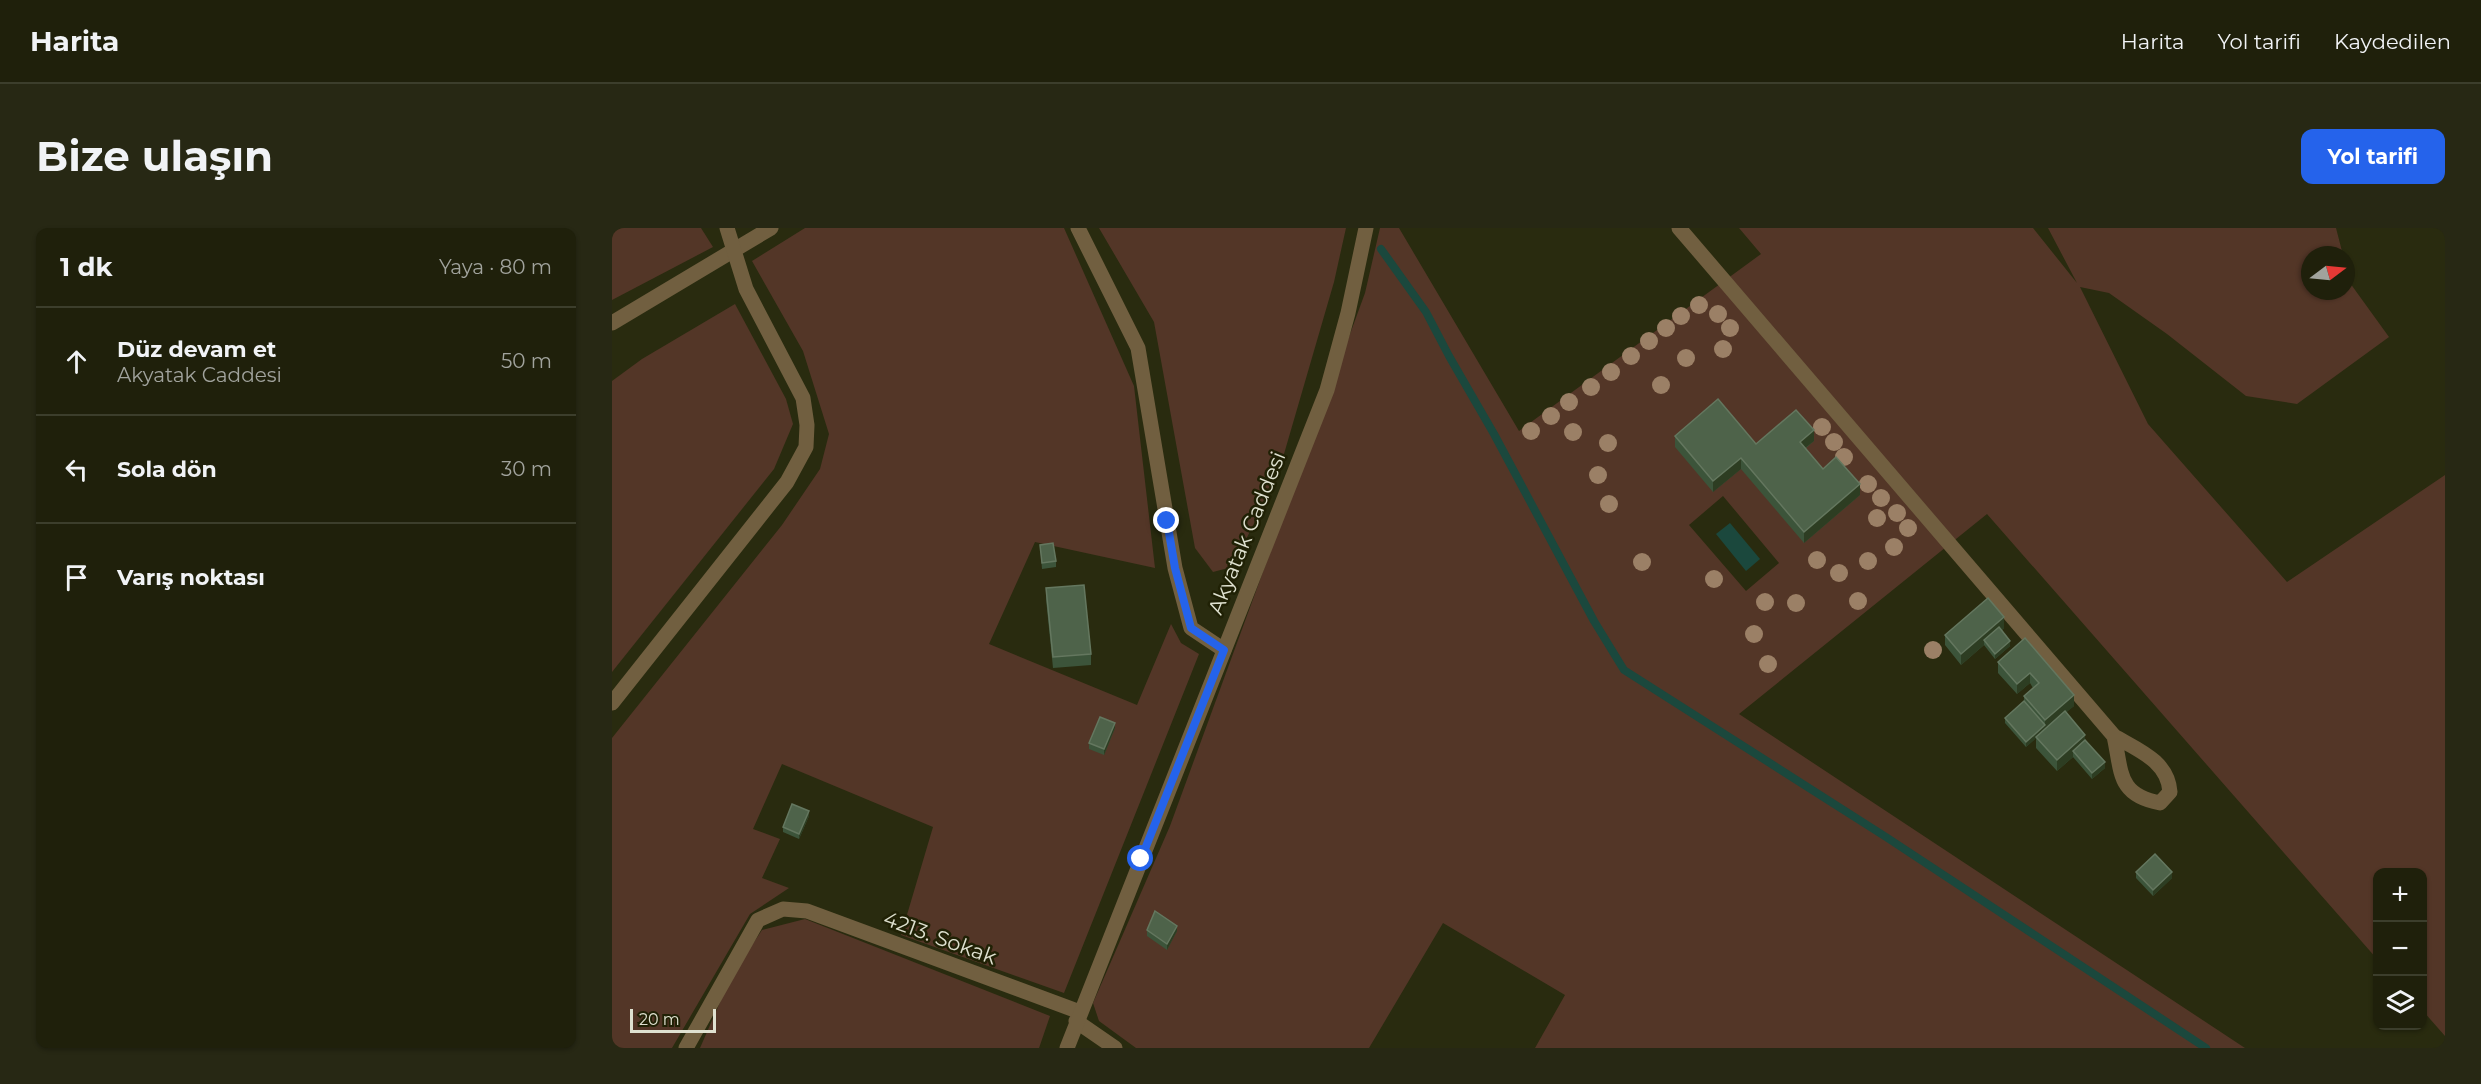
<!DOCTYPE html>
<html lang="tr">
<head>
<meta charset="utf-8">
<style>
	:root { --surface:#1f200b; --page:#272814; --text:#f1f3f6; --muted:#a1a39d; --line:#3c3e2c; --accent:#2563eb }
	body { margin:0; font-family:Montserrat,sans-serif; background:var(--page); color:var(--text) }
	.controls { position:absolute; right:18px; bottom:18px; display:grid; overflow:hidden; border-radius:12px; box-shadow:0 2px 4px #0004 }
	.controls button { width:54px; height:54px; display:grid; place-items:center; padding:0; border:0; border-bottom:2px solid var(--line); background:var(--surface); color:var(--text); font:30px sans-serif }
	.compass { position:absolute; left:1689px; top:18px; width:54px; height:54px; border-radius:50%; background:var(--surface); box-shadow:0 2px 4px #0004; rotate:74deg }
	.scale { position:absolute; left:18px; bottom:15px; width:86px; box-sizing:border-box; padding-left:6px; border:3px solid #dfe1d0; border-top:0; font-size:16px; line-height:21px; white-space:nowrap; color:#dfe1d0; -webkit-text-stroke:4px #202105; paint-order:stroke }
	.stop { position:absolute; width:18px; height:18px; margin:-14px; border:4px solid #2563eb; border-radius:50%; background:#fff }
	.stop.end { background:#2563eb; border-color:#fff; box-shadow:0 2px 6px #0008 }
	.list { margin:0; padding:0; list-style:none }
	h2 { display:flex; justify-content:space-between; align-items:center; height:78px; margin:0; padding:0 24px; font-size:26px }
	h2 small { font-size:20px; font-weight:400; color:var(--muted) }
	.list li { display:grid; grid-template-columns:39px 1fr auto; gap:18px; align-items:center; box-sizing:border-box; height:108px; padding:0 24px; border-top:2px solid var(--line) }
	.list b { display:block; font-size:22px; white-space:nowrap }
	.list p { margin:0; font-size:20px; white-space:nowrap; color:var(--muted) }
	.list em { font-size:20px; font-style:normal; color:var(--muted) }
	.icon { flex:none; width:33px; height:33px; fill:none; stroke:currentColor; stroke-width:2; stroke-linecap:round; stroke-linejoin:round }
	.map { position:relative; flex:none; width:1833px; height:820px; overflow:hidden; border-radius:12px }
	header { display:flex; align-items:center; gap:36px; box-sizing:border-box; height:84px; padding:0 30px; background:var(--surface); border-bottom:2px solid var(--line) }
	header strong { font-size:28px }
	nav { display:flex; gap:33px; margin-inline-start:auto; font-size:21px }
	.intro { display:flex; align-items:center; justify-content:space-between; box-sizing:border-box; height:144px; padding:0 36px }
	h1 { margin:0; font-size:42px }
	.button { padding:15px 27px; border-radius:12px; background:var(--accent); color:#fff; font-size:21px; font-weight:700 }
	main { display:flex; gap:36px; padding:0 36px }
	aside { flex:1; background:var(--surface); border-radius:12px; box-shadow:0 2px 4px #0004 }
	.map>svg:first-child { display:block }
</style>
</head>
<body>
<header>
<strong>Harita</strong>
<nav><a>Harita</a><a>Yol tarifi</a><a>Kaydedilen</a></nav>
</header>
<div class="intro"><h1>Bize ulaşın</h1><a class="button">Yol tarifi</a></div>
<main>
<aside>
<h2>1 dk<small>Yaya · 80 m</small></h2>
<ul class="list">
<li><svg class="icon" aria-label="ahead" viewBox="0 0 24 24"><path d="M12 20V5M6 11l6-6 6 6"/></svg><div><b>Düz devam et</b><p>Akyatak Caddesi</p></div><em>50 m</em></li>
<li><svg class="icon" aria-label="left" viewBox="0 0 24 24"><path d="M17 20v-9H6M10 6l-5 5 5 5"/></svg><div><b>Sola dön</b></div><em>30 m</em></li>
<li><svg class="icon" aria-label="arrive" viewBox="0 0 24 24"><path d="M6 21V4h12l-3 4 3 4H6"/></svg><div><b>Varış noktası</b></div></li>
</ul>
</aside>
<div class="map">
<svg width="1833" height="820" viewBox="0 0 1833 820">
	<rect width="100%" height="100%" fill="#292b0f"/>
	<!-- green -->
	<g fill="#533627" fill-rule="evenodd">
		<polygon points="0,0 89,0 101,19 0,72"/>
		<polygon points="193,0 452,0 522,158 543,340 423,314 377,416 525,477 559,396 569,415 587,426 452,765 289,707 321,599 170,536 141,601 168,611 150,650 177,660 138,686 60,820 0,820 0,510 170,297 208,241 217,206 191,123 140,33"/>
		<polygon points="487,0 734,0 722,54 665,250 620,339 601,344 583,320 542,94"/>
		<path d="M768,0H787L907,203L1149,26L1127,0H1421L1465,55L1436,0H1724L1731,27H1698V63H1734V39L1738,55L1777,109L1685,176L1634,168L1555,106L1497,65L1468,59L1536,196L1675,354L1833,247V808L1811,783L1810,644H1766L1765,731L1375,286L1127,486L1633,820H923L953,767L831,695L757,820H524L487,793L481,775L558,598L753,65ZM1111,268L1167,335L1134,363L1077,297Z"/>
		<polygon points="123,76 174,171 181,196 162,241 0,444 0,153 30,131"/>
		<polygon points="193,691 438,788 427,820 88,820 120,747 150,702"/>
	</g>
	<!-- water -->
	<polygon fill="#1b483d" points="1118,295 1148,331 1134,343 1104,306"/>
	<g fill="none" stroke-linecap="round" stroke-linejoin="round">
		<!-- stream -->
		<polyline stroke="#1b483d" stroke-width="8" points="769,21 814,84 837,128 882,206 982,393 1012,442 1274,609 1594,820"/>
		<!-- service -->
		<path stroke="#715f40" stroke-width="15" d="M1067,0L1502,508C1526,522 1556,533 1558,564L1548,575C1505,567 1510,544 1502,508"/>
		<!-- minor -->
		<g stroke="#715f40" stroke-width="15">
			<polyline points="466,0 526,120 563,340 579,400 612,422"/>
			<polyline points="0,95 159,0"/>
			<polyline points="0,475 175,254 194,219 195,197 191,170 134,61 115,0"/>
			<polyline points="464,793 503,820"/>
			<polyline points="74,820 146,692 171,681 195,683 468,784"/>
			<polyline points="455,820 715,162 736,85 754,0"/>
		</g>
	</g>
	<!-- trees -->
	<g fill="#9b8066">
		<circle cx="1087" cy="77" r="9"/>
		<circle cx="1106" cy="86" r="9"/>
		<circle cx="1069" cy="88" r="9"/>
		<circle cx="1054" cy="100" r="9"/>
		<circle cx="1118" cy="100" r="9"/>
		<circle cx="1037" cy="113" r="9"/>
		<circle cx="1111" cy="121" r="9"/>
		<circle cx="1019" cy="128" r="9"/>
		<circle cx="1074" cy="130" r="9"/>
		<circle cx="999" cy="144" r="9"/>
		<circle cx="1049" cy="157" r="9"/>
		<circle cx="979" cy="159" r="9"/>
		<circle cx="957" cy="174" r="9"/>
		<circle cx="939" cy="188" r="9"/>
		<circle cx="1210" cy="199" r="9"/>
		<circle cx="919" cy="203" r="9"/>
		<circle cx="961" cy="204" r="9"/>
		<circle cx="1222" cy="214" r="9"/>
		<circle cx="996" cy="215" r="9"/>
		<circle cx="1232" cy="229" r="9"/>
		<circle cx="986" cy="247" r="9"/>
		<circle cx="1256" cy="256" r="9"/>
		<circle cx="1269" cy="270" r="9"/>
		<circle cx="997" cy="276" r="9"/>
		<circle cx="1285" cy="285" r="9"/>
		<circle cx="1265" cy="290" r="9"/>
		<circle cx="1296" cy="300" r="9"/>
		<circle cx="1282" cy="319" r="9"/>
		<circle cx="1205" cy="332" r="9"/>
		<circle cx="1256" cy="333" r="9"/>
		<circle cx="1030" cy="334" r="9"/>
		<circle cx="1227" cy="345" r="9"/>
		<circle cx="1102" cy="351" r="9"/>
		<circle cx="1246" cy="373" r="9"/>
		<circle cx="1153" cy="374" r="9"/>
		<circle cx="1184" cy="375" r="9"/>
		<circle cx="1142" cy="406" r="9"/>
		<circle cx="1321" cy="422" r="9"/>
		<circle cx="1156" cy="436" r="9"/>
	</g>
	<!-- wall -->
	<g fill="#3c543a">
		<polygon points="1063,208 1144,216 1202,213 1194,220 1211,241 1248,267 1192,315 1129,241 1101,264 1063,219"/>
		<polygon points="428,317 444,333 444,339 430,341"/>
		<polygon points="434,360 479,426 479,437 441,440 434,371"/>
		<polygon points="1392,400 1390,402 1398,418 1383,431 1372,417 1349,437 1333,417 1333,407"/>
		<polygon points="1413,410 1462,478 1454,484 1493,540 1480,551 1461,529 1445,543 1424,520 1424,510 1414,519 1393,495 1393,490 1412,473 1412,468 1421,460 1418,455 1405,466 1386,445 1386,434"/>
		<polygon points="503,500 492,527 477,521 477,515"/>
		<polygon points="197,588 187,611 171,604 171,599"/>
		<polygon points="1524,644 1560,650 1541,668 1524,650"/>
		<polygon points="535,702 565,703 555,722 535,708"/>
	</g>
	<!-- shaded-wall -->
	<g fill="#2d3d22">
		<polygon points="1202,202 1202,213 1188,224 1188,214"/>
		<polygon points="1129,230 1129,241 1101,264 1101,253"/>
		<polygon points="1248,256 1248,267 1192,315 1192,304"/>
		<polygon points="1392,389 1392,400 1375,415 1372,412 1372,417 1349,437 1349,426"/>
		<polygon points="1398,413 1398,418 1383,431 1383,426"/>
		<polygon points="1418,445 1418,455 1405,466 1405,456"/>
		<polygon points="1462,467 1462,478 1414,519 1414,514 1433,497 1433,492"/>
		<polygon points="503,495 503,500 492,527 492,521"/>
		<polygon points="1473,507 1473,517 1461,523 1461,529 1445,543 1445,532"/>
		<polygon points="1493,534 1493,540 1480,551 1480,545"/>
		<polygon points="197,583 197,588 187,611 187,606"/>
		<polygon points="1560,644 1560,650 1541,668 1541,662"/>
		<polygon points="565,698 565,703 555,722 555,716"/>
	</g>
	<!-- building -->
	<g fill="#4e634a" stroke="#64775f" stroke-width="1.5">
		<polygon points="1106,171 1144,216 1184,182 1202,202 1188,214 1211,241 1224,229 1248,256 1192,304 1129,230 1101,253 1063,208"/>
		<polygon points="441,315 444,333 430,335 428,317"/>
		<polygon points="472,357 479,426 441,429 434,360"/>
		<polygon points="1376,370 1392,389 1349,426 1333,407"/>
		<polygon points="1387,399 1398,413 1383,426 1372,412"/>
		<polygon points="1413,410 1462,467 1433,492 1412,468 1427,455 1418,445 1405,456 1386,434"/>
		<polygon points="1412,473 1433,497 1414,514 1393,490"/>
		<polygon points="1453,483 1473,507 1445,532 1424,509"/>
		<polygon points="488,489 503,495 492,521 477,515"/>
		<polygon points="1473,512 1493,534 1480,545 1461,523"/>
		<polygon points="180,576 197,583 187,606 171,599"/>
		<polygon points="1543,626 1560,644 1541,662 1524,644"/>
		<polygon points="543,683 565,698 555,716 535,702"/>
	</g>
	<g fill="none" stroke-linecap="round" stroke-linejoin="round">
		<!-- route -->
		<polyline stroke="#2563eb" stroke-width="8" points="529,631 612,422 579,400 563,340 555,293"/>
	</g>
	<g text-anchor="middle" stroke-width="5" stroke-linejoin="round" paint-order="stroke">
		<!-- street labels -->
		<g font-size="21" fill="#dfe1d0" stroke="#202105">
			<text transform="translate(635 305) rotate(-68)" y="7">Akyatak Caddesi</text>
			<text transform="translate(328 710) rotate(20)" y="7">4213. Sokak</text>
		</g>
	</g>
</svg>
<div class="controls">
<button>+</button>
<button>−</button>
<button><svg class="icon" aria-label="layers" viewBox="0 0 24 24"><path d="M12 4l9 5-9 5-9-5zM3 14l9 5 9-5"/></svg></button>
</div>
<svg class="compass" viewBox="-18 -18 36 36"><path d="M0-13l5 13h-10z" fill="#e53935"/><path d="M0 13l5-13h-10z" fill="#a1a39d"/></svg>
<div class="scale">20 m</div>
<div class="stop" style="left:529px;top:631px"></div>
<div class="stop end" style="left:555px;top:293px"></div>
</div>
</main>
</body>
</html>
